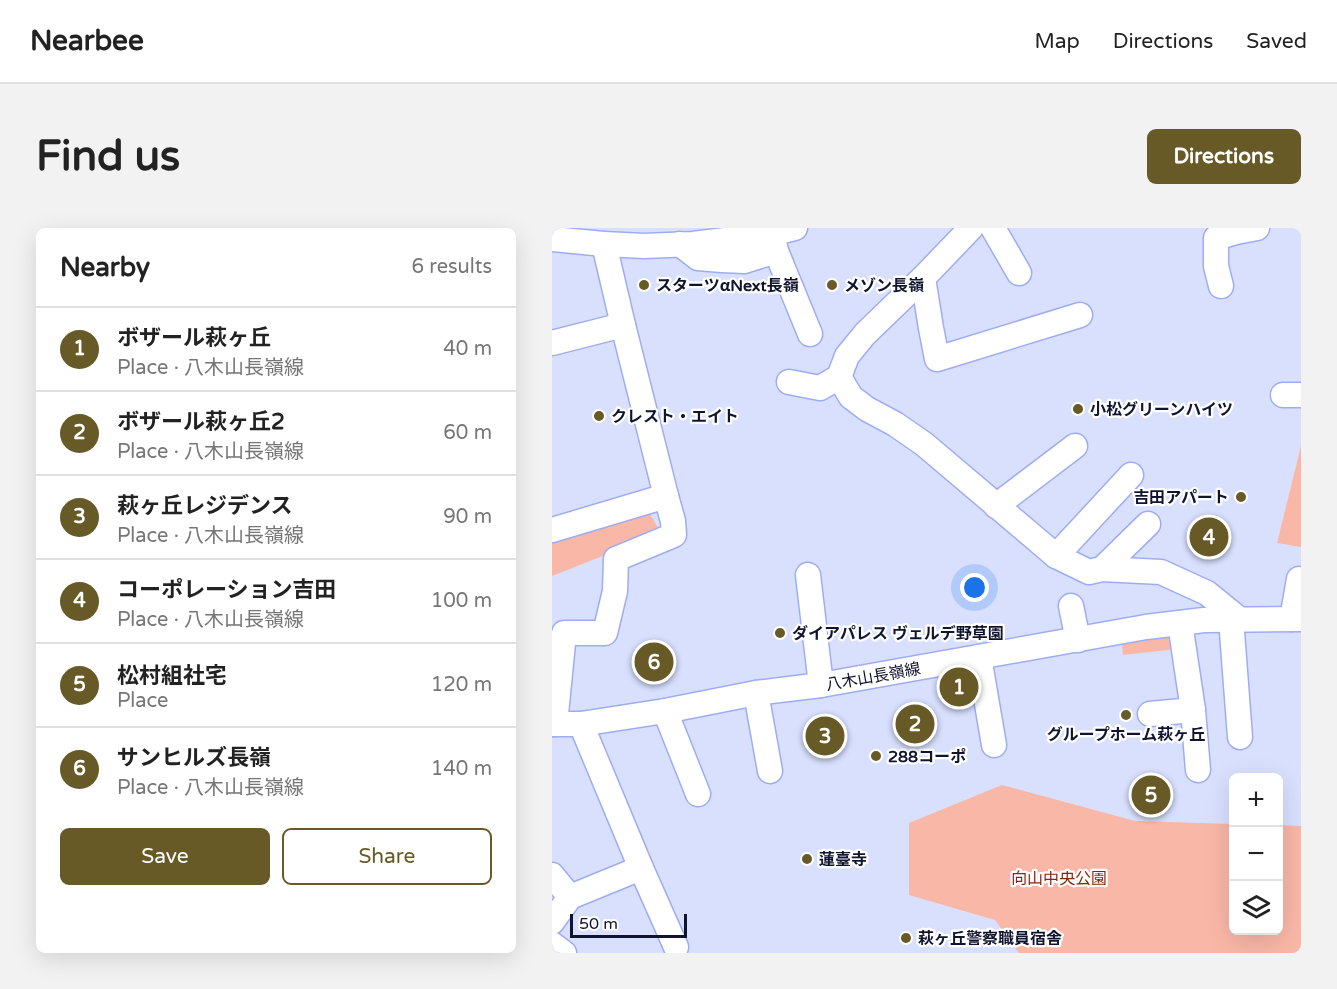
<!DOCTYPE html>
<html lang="en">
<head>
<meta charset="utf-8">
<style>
	:root { --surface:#fff; --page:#f2f2f2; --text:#222; --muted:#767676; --line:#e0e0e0; --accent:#675a27 }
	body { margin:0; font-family:"Varela Round","Noto Sans JP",sans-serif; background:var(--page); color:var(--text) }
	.controls { position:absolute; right:18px; bottom:18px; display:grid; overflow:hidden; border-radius:9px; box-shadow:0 6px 24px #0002 }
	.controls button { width:54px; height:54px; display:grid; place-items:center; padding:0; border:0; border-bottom:2px solid var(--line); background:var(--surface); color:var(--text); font:30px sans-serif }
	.scale { position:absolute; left:18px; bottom:15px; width:117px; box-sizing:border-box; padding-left:6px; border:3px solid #10142e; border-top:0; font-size:16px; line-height:21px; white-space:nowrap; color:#10142e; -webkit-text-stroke:4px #fff; paint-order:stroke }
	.you { position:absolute; left:423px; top:360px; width:21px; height:21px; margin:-15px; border:4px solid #fff; border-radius:50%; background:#1a73e8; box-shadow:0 0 0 9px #1a73e833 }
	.badge { display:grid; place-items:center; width:39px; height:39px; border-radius:50%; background:var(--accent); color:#fff; font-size:20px; font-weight:700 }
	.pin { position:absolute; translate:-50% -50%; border:3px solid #fff; box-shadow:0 2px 6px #0006 }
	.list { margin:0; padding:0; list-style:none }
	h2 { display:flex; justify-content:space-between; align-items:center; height:78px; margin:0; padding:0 24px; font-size:26px }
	h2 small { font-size:20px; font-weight:400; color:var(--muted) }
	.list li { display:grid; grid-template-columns:39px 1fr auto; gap:18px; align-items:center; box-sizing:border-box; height:84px; padding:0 24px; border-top:2px solid var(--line) }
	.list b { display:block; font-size:22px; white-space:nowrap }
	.list p { margin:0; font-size:20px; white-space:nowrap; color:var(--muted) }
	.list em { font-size:20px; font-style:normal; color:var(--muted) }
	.actions { display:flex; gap:12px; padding:18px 24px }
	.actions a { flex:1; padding:14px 0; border:2px solid var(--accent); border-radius:9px; text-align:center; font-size:21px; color:var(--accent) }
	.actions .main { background:var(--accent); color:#fff }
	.icon { flex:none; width:33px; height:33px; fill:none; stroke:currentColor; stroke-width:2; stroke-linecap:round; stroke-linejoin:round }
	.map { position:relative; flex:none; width:749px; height:725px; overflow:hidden; border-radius:9px }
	header { display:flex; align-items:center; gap:36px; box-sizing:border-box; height:84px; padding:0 30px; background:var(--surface); border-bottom:2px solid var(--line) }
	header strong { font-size:28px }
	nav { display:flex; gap:33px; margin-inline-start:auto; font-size:21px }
	.intro { display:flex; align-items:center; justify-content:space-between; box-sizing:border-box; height:144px; padding:0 36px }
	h1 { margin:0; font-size:42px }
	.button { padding:15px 27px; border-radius:9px; background:var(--accent); color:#fff; font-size:21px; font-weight:700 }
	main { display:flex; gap:36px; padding:0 36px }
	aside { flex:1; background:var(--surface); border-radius:9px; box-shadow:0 6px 24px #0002 }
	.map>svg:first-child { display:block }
</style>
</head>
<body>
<header>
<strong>Nearbee</strong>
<nav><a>Map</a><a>Directions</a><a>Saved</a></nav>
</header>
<div class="intro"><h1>Find us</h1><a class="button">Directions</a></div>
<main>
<aside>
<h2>Nearby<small>6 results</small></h2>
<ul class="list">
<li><span class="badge">1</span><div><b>ボザール萩ヶ丘</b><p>Place · 八木山長嶺線</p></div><em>40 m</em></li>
<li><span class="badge">2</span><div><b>ボザール萩ヶ丘2</b><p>Place · 八木山長嶺線</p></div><em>60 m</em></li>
<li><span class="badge">3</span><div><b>萩ヶ丘レジデンス</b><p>Place · 八木山長嶺線</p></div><em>90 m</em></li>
<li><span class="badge">4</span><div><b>コーポレーション吉田</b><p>Place · 八木山長嶺線</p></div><em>100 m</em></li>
<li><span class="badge">5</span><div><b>松村組社宅</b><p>Place</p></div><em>120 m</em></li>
<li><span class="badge">6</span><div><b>サンヒルズ長嶺</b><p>Place · 八木山長嶺線</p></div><em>140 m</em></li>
</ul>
<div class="actions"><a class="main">Save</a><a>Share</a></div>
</aside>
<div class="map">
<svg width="749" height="725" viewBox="0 0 749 725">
	<rect width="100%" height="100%" fill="#d9e0fe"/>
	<!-- green -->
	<g fill="#f9b7a7">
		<polygon points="749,218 749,319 725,315"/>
		<polygon points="84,283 98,286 109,305 0,348 0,309"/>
		<polygon points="623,402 625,421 571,427 569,408"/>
		<polygon points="450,557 583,593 681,596 682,702 726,702 727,597 749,598 749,725 467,725 443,692 357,667 357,595"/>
	</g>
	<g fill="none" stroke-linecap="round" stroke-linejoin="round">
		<!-- minor casing -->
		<g stroke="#9eadf3" stroke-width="27">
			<g id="minor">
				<polyline points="441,0 467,45"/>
				<polyline points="220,6 224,23 258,106"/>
				<polyline points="0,11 52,16 92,18 141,16 220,6 243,0"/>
				<polyline points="52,16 71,97 114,268"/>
				<polyline points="128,16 146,30 170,32 192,33 224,23"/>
				<polyline points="371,50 379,100 385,131 528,87"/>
				<polyline points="669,58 664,38 664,10 684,4 705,0"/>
				<polyline points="0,115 71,97"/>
				<polyline points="287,149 299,169 315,181 343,196 372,216 504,328 537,344 550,341 609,344 655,365 687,391"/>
				<polyline points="237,154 268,160 287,149 295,128 313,106 371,50 419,0"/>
				<polyline points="731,167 749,167"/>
				<polyline points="444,278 523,218"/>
				<polyline points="0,302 114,268 121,293 122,307 64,331 63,363 53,405 12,405 3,496"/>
				<polyline points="504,328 579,247"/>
				<polyline points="550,341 596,296"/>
				<polyline points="256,347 269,457"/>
				<polyline points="519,378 526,412"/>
				<polyline points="679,391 688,509"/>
				<polyline points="740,391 747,351"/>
				<polyline points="628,395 641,482 646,542"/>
				<polyline points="427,429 442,517"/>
				<polyline points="204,465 218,543"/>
				<polyline points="113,483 146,566"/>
				<polyline points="598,486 641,482"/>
				<polyline points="0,496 29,496 113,483 204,465 269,457 594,399 652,392 749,391"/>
				<polyline points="29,496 89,640 124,719"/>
				<polyline points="0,647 18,669"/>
				<polyline points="0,694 18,669 89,640"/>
				<polyline points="0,716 12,725"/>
			</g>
		</g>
		<!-- minor -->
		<use href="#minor" stroke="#fff" stroke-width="24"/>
	</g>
	<!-- markers -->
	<g fill="#675a27" stroke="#fff" stroke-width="2">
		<circle cx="92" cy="57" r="6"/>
		<circle cx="280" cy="57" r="6"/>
		<circle cx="526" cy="181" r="6"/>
		<circle cx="47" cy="188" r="6"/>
		<circle cx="689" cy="269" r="6"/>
		<circle cx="228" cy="405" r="6"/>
		<circle cx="574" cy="487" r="6"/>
		<circle cx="324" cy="528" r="6"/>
		<circle cx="255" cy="631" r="6"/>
		<circle cx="354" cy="710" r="6"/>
	</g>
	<g text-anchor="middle" stroke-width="4.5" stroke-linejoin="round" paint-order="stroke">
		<!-- poi labels -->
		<g font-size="16" font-weight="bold" fill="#10142e" stroke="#fff" text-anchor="start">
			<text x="104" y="63">スターツαNext長嶺</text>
			<text x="292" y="63">メゾン長嶺</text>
			<text x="538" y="187">小松グリーンハイツ</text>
			<text x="59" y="194">クレスト・エイト</text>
			<text x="677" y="275" text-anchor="end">吉田アパート</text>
			<text x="240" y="411">ダイアパレス ヴェルデ野草園</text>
			<text x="574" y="512" text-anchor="middle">グループホーム萩ヶ丘</text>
			<text x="336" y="534">288コーポ</text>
			<text x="267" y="637">蓮臺寺</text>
			<text x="366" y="716">萩ヶ丘警察職員宿舎</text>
		</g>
		<!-- street labels -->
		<g font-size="16" fill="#10142e" stroke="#fff">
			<text transform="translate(321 448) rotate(-10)" y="6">八木山長嶺線</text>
		</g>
		<!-- park labels -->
		<g font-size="16" fill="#8c2408" stroke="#fff">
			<text x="507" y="656">向山中央公園</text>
		</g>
	</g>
</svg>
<div class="controls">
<button>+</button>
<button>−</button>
<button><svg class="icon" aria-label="layers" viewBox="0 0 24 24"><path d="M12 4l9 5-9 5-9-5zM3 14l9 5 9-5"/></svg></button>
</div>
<div class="scale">50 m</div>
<div class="you"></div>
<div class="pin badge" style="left:407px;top:459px">1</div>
<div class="pin badge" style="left:363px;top:496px">2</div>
<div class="pin badge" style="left:273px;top:508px">3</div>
<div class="pin badge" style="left:657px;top:309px">4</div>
<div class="pin badge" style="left:599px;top:567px">5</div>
<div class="pin badge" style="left:102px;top:434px">6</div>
</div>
</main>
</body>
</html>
